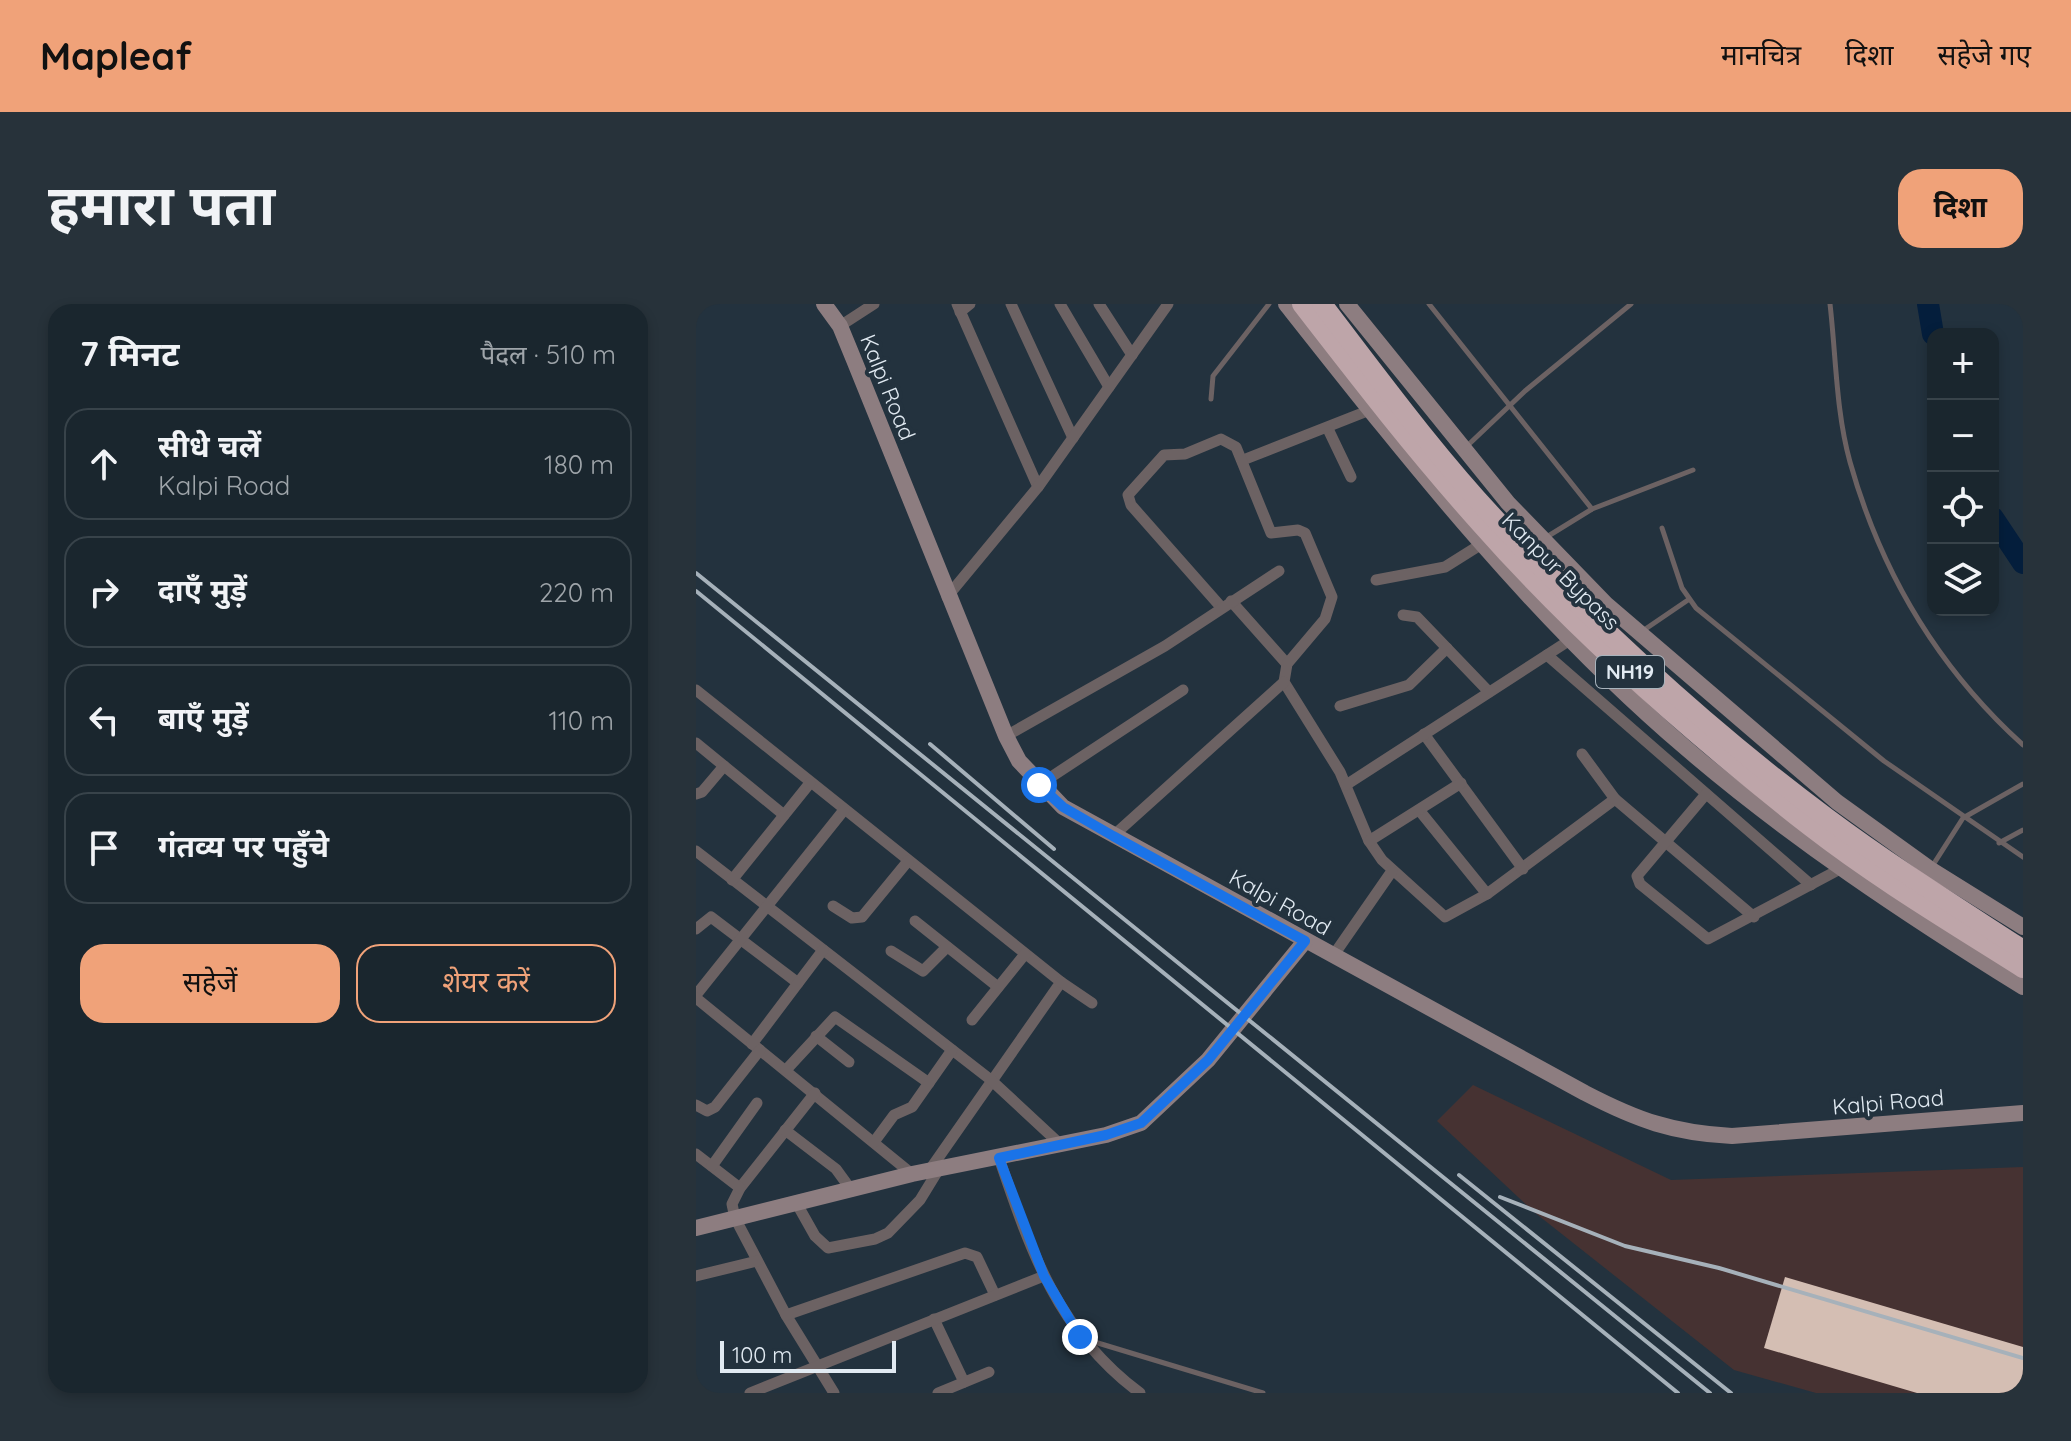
<!DOCTYPE html>
<html lang="hi">
<head>
<meta charset="utf-8">
<style>
	:root { --surface:#1a262e; --page:#27323a; --text:#f1f3f6; --muted:#9fa5aa; --line:#38434a; --accent:#f0a279 }
	body { margin:0; font-family:Quicksand,"Noto Sans Devanagari",sans-serif; background:var(--page); color:var(--text) }
	.controls { position:absolute; right:24px; top:24px; display:grid; overflow:hidden; border-radius:16px; box-shadow:0 4px 12px #0003 }
	.controls button { width:72px; height:72px; display:grid; place-items:center; padding:0; border:0; border-bottom:2px solid var(--line); background:var(--surface); color:var(--text); font:40px sans-serif }
	.scale { position:absolute; left:24px; bottom:20px; width:176px; box-sizing:border-box; padding-left:8px; border:4px solid #e1eaf2; border-top:0; font-size:22px; line-height:28px; white-space:nowrap; color:#e1eaf2; -webkit-text-stroke:6px #23323e; paint-order:stroke }
	.stop { position:absolute; width:24px; height:24px; margin:-18px; border:6px solid #1a73e8; border-radius:50%; background:#fff }
	.stop.end { background:#1a73e8; border-color:#fff; box-shadow:0 2px 8px #0008 }
	.list { margin:0; padding:0; list-style:none }
	h2 { display:flex; justify-content:space-between; align-items:center; height:104px; margin:0; padding:0 32px; font-size:34px }
	h2 small { font-size:26px; font-weight:400; color:var(--muted) }
	.list li { display:grid; grid-template-columns:52px 1fr auto; gap:24px; align-items:center; box-sizing:border-box; height:112px; margin:0 16px 16px; padding:0 16px; border:2px solid var(--line); border-radius:24px }
	.list b { display:block; font-size:30px; white-space:nowrap }
	.list p { margin:0; font-size:26px; white-space:nowrap; color:var(--muted) }
	.list em { font-size:26px; font-style:normal; color:var(--muted) }
	.actions { display:flex; gap:16px; padding:24px 32px }
	.actions a { flex:1; padding:18px 0; border:2px solid var(--accent); border-radius:24px; text-align:center; font-size:28px; color:var(--accent) }
	.actions .main { background:var(--accent); color:#111 }
	.icon { flex:none; width:44px; height:44px; fill:none; stroke:currentColor; stroke-width:2; stroke-linecap:round; stroke-linejoin:round }
	.map { position:relative; flex:none; width:1327px; height:1089px; overflow:hidden; border-radius:24px }
	header { display:flex; align-items:center; gap:48px; box-sizing:border-box; height:112px; padding:0 40px; background:var(--accent); color:#111 }
	header strong { font-size:38px }
	nav { display:flex; gap:44px; margin-inline-start:auto; font-size:28px }
	.intro { display:flex; align-items:center; justify-content:space-between; box-sizing:border-box; height:192px; padding:0 48px }
	h1 { margin:0; font-size:56px }
	.button { padding:20px 36px; border-radius:24px; background:var(--accent); color:#111; font-size:28px; font-weight:700 }
	main { display:flex; gap:48px; padding:0 48px }
	aside { flex:1; background:var(--surface); border-radius:24px; box-shadow:0 4px 12px #0003 }
	.map>svg:first-child { display:block }
</style>
</head>
<body>
<header>
<strong>Mapleaf</strong>
<nav><a>मानचित्र</a><a>दिशा</a><a>सहेजे गए</a></nav>
</header>
<div class="intro"><h1>हमारा पता</h1><a class="button">दिशा</a></div>
<main>
<aside>
<h2>7 मिनट<small>पैदल · 510 m</small></h2>
<ul class="list">
<li><svg class="icon" aria-label="ahead" viewBox="0 0 24 24"><path d="M12 20V5M6 11l6-6 6 6"/></svg><div><b>सीधे चलें</b><p>Kalpi Road</p></div><em>180 m</em></li>
<li><svg class="icon" aria-label="right" viewBox="0 0 24 24"><path d="M7 20v-9h11M14 6l5 5-5 5"/></svg><div><b>दाएँ मुड़ें</b></div><em>220 m</em></li>
<li><svg class="icon" aria-label="left" viewBox="0 0 24 24"><path d="M17 20v-9H6M10 6l-5 5 5 5"/></svg><div><b>बाएँ मुड़ें</b></div><em>110 m</em></li>
<li><svg class="icon" aria-label="arrive" viewBox="0 0 24 24"><path d="M6 21V4h12l-3 4 3 4H6"/></svg><div><b>गंतव्य पर पहुँचे</b></div></li>
</ul>
<div class="actions"><a class="main">सहेजें</a><a>शेयर करें</a></div>
</aside>
<div class="map">
<svg width="1327" height="1089" viewBox="0 0 1327 1089">
	<rect width="100%" height="100%" fill="#23323e"/>
	<!-- industrial -->
	<polygon fill="#463232" points="777,781 975,876 1327,863 1327,1089 1120,1089 1038,1066 838,908 741,817"/>
	<g fill="none" stroke-linecap="round" stroke-linejoin="round">
		<!-- river -->
		<g stroke="#041e3c" stroke-width="22">
			<polyline points="1232,0 1237,30"/>
			<polyline points="1297,214 1327,259"/>
		</g>
	</g>
	<!-- building -->
	<polygon fill="#d4beb3" points="1089,973 1327,1043 1327,1089 1221,1089 1068,1044"/>
	<g fill="none" stroke-linecap="round" stroke-linejoin="round">
		<!-- lane -->
		<g stroke="#6c6263" stroke-width="5">
			<polyline points="733,0 896,205"/>
			<path d="M1134,0C1140,52 1140,108 1154,158C1185,268 1242,364 1327,441"/>
			<polyline points="515,95 517,72 573,0"/>
			<polyline points="771,142 829,87 935,0"/>
			<polyline points="966,224 986,284 1000,304 1188,457 1327,553"/>
			<polyline points="849,234 896,205 997,166"/>
			<polyline points="945,328 992,296"/>
			<polyline points="1303,539 1327,526"/>
			<polyline points="1237,561 1267,514 1327,480"/>
			<polyline points="392,1036 567,1089"/>
		</g>
		<!-- street -->
		<g stroke="#6c6263" stroke-width="11">
			<polyline points="261,0 342,183"/>
			<polyline points="315,0 377,134"/>
			<polyline points="364,0 413,83"/>
			<polyline points="403,0 436,51"/>
			<polyline points="264,8 274,0"/>
			<polyline points="144,22 178,0"/>
			<polyline points="632,125 655,173"/>
			<polyline points="547,156 674,106"/>
			<polyline points="680,276 749,263 784,241"/>
			<polyline points="251,293 342,183 472,0"/>
			<polyline points="535,297 591,360"/>
			<polyline points="525,303 435,201 432,191 468,151 489,150 525,135 540,143 575,229 602,226 609,229 636,293 629,315 591,360 588,378 644,468 673,537 686,556 749,613 791,590 919,495"/>
			<polyline points="707,311 721,313 793,388"/>
			<polyline points="851,351 1115,581"/>
			<polyline points="0,386 365,678 233,867"/>
			<polyline points="644,402 713,381 751,344"/>
			<polyline points="728,430 827,565"/>
			<polyline points="310,432 469,342 583,267"/>
			<polyline points="0,439 88,511"/>
			<polyline points="886,450 919,495 1058,613"/>
			<polyline points="343,481 487,386"/>
			<polyline points="650,481 874,336"/>
			<polyline points="0,490 6,488 28,462"/>
			<polyline points="1010,490 941,572 944,580 1012,635 1146,564"/>
			<polyline points="723,506 791,590"/>
			<polyline points="417,532 588,378"/>
			<polyline points="673,537 765,479"/>
			<polyline points="0,547 295,776 365,841"/>
			<polyline points="36,576 114,479"/>
			<polyline points="137,602 156,614 166,613 212,557"/>
			<polyline points="219,617 302,683"/>
			<polyline points="0,625 15,613 102,679"/>
			<polyline points="195,647 227,667 251,643"/>
			<polyline points="637,652 696,567"/>
			<polyline points="365,678 396,699"/>
			<polyline points="0,691 148,506"/>
			<polyline points="0,694 216,870"/>
			<polyline points="276,716 329,650"/>
			<polyline points="120,732 153,758"/>
			<polyline points="56,740 127,646"/>
			<polyline points="90,766 139,713 233,779"/>
			<polyline points="119,789 44,884 36,900 39,914 90,1011 138,1089"/>
			<polyline points="0,801 11,807 19,803 64,746"/>
			<polyline points="89,826 140,865 156,887"/>
			<polyline points="178,838 198,811 216,803 256,746"/>
			<polyline points="0,850 44,884"/>
			<path d="M303,854C335,948 362,1028 444,1089"/>
			<polyline points="16,862 61,799"/>
			<polyline points="101,900 119,932 132,944 179,935 192,929 224,896 243,865"/>
			<polyline points="0,972 61,957"/>
			<polyline points="90,1011 269,949 281,953 299,991"/>
			<polyline points="238,1015 268,1078"/>
			<polyline points="54,1089 348,972"/>
			<polyline points="242,1089 293,1068"/>
		</g>
		<!-- secondary -->
		<g stroke="#8d7d80" stroke-width="16">
			<path d="M128,0L144,22L158,56L310,432L323,457L367,503L889,789C941,816 977,829 1036,832L1327,809"/>
			<path d="M590,0C714,157 838,315 991,445C1095,534 1211,611 1327,683"/>
			<polyline points="651,0 812,199 910,300 1141,498 1234,565 1327,623"/>
			<polyline points="0,924 216,870 410,831 445,819 512,756 609,637"/>
		</g>
		<!-- highway -->
		<g stroke="#bea5a9" stroke-width="20">
			<path d="M606,0C664,75 722,150 786,221C884,332 999,432 1115,523C1182,575 1256,619 1327,664"/>
			<path d="M626,0C682,73 738,150 801,217C902,324 1012,426 1131,514C1194,561 1261,603 1327,646"/>
		</g>
		<!-- rail -->
		<g stroke="#a6b1ba" stroke-width="4">
			<polyline points="0,269 1014,1089"/>
			<polyline points="0,287 982,1089"/>
			<polyline points="234,440 358,545"/>
			<polyline points="763,871 1035,1089"/>
			<polyline points="804,893 929,942 1023,964 1327,1054"/>
		</g>
	</g>
	<g fill="none" stroke-linecap="round" stroke-linejoin="round">
		<!-- route -->
		<polyline stroke="#1a73e8" stroke-width="10" points="343,481 367,503 417,532 609,637 512,756 445,819 410,831 303,854 348,972 384,1033"/>
	</g>
	<g text-anchor="middle" stroke-width="8" stroke-linejoin="round" paint-order="stroke">
		<!-- shield labels -->
		<rect fill="#23323e" stroke="#a8b3bc" stroke-width="2" x="900" y="352" width="68" height="32" rx="6"/>
		<g font-size="20" font-weight="bold" fill="#e1eaf2">
			<text x="934" y="375">NH19</text>
		</g>
		<!-- street labels -->
		<g font-size="22" fill="#e1eaf2" stroke="#23323e">
			<text transform="translate(192 83) rotate(68)" y="8">Kalpi Road</text>
			<text transform="translate(865 267) rotate(45)" y="8">Kanpur Bypass</text>
			<text transform="translate(584 598) rotate(29)" y="8">Kalpi Road</text>
			<text transform="translate(1192 798) rotate(-5)" y="8">Kalpi Road</text>
		</g>
	</g>
</svg>
<div class="controls">
<button>+</button>
<button>−</button>
<button><svg class="icon" aria-label="locate" viewBox="0 0 24 24"><circle cx="12" cy="12" r="6"/><path d="M12 2v4M12 18v4M2 12h4M18 12h4"/></svg></button>
<button><svg class="icon" aria-label="layers" viewBox="0 0 24 24"><path d="M12 4l9 5-9 5-9-5zM3 14l9 5 9-5"/></svg></button>
</div>
<div class="scale">100 m</div>
<div class="stop" style="left:343px;top:481px"></div>
<div class="stop end" style="left:384px;top:1033px"></div>
</div>
</main>
</body>
</html>
